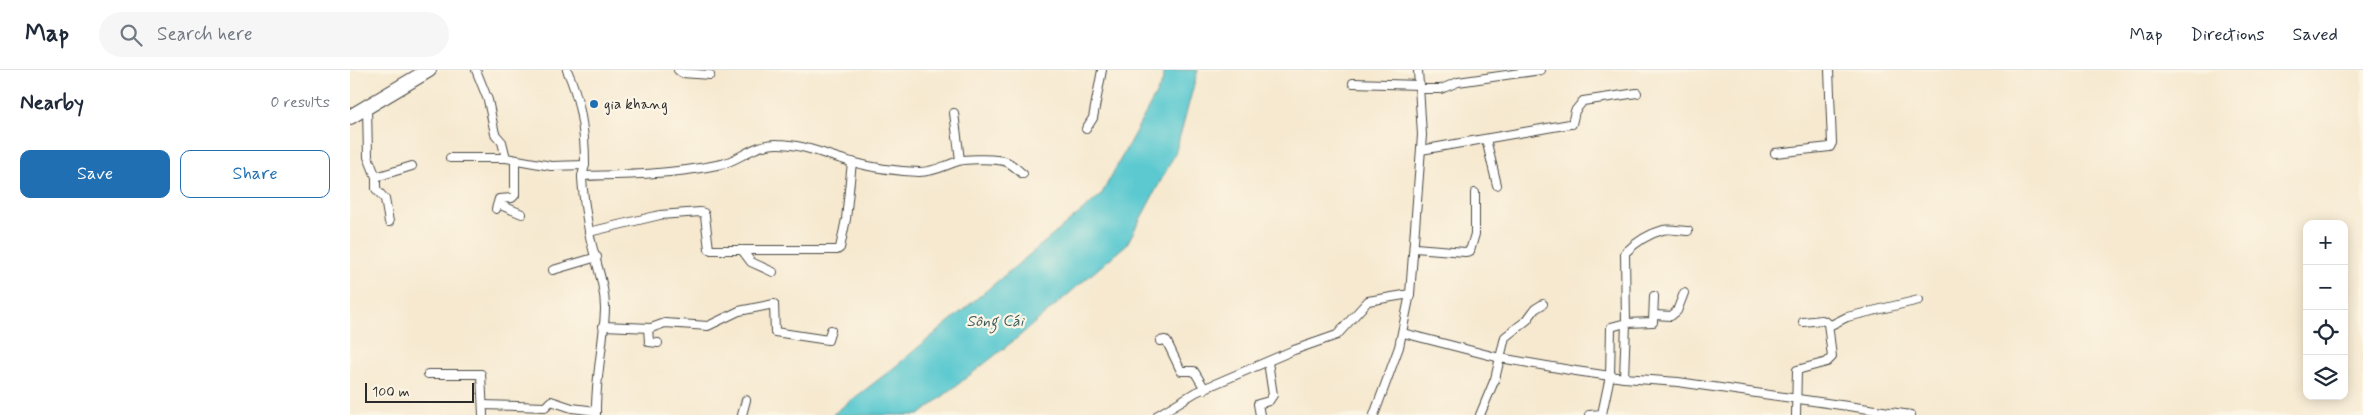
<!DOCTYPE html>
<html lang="en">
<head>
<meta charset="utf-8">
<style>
	:root { --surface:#fff; --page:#f6f6f7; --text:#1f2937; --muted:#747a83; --line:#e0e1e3; --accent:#1f6fb2 }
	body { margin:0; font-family:Mynerve,sans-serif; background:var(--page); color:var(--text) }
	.controls { position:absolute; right:15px; bottom:15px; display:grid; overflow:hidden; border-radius:10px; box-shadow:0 2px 12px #0003 }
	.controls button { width:45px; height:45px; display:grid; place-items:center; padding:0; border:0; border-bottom:1px solid var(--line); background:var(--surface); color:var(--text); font:25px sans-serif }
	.scale { position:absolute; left:15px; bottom:12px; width:109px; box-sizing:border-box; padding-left:5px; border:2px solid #2b2b2b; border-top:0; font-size:14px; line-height:18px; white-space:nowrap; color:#2b2b2b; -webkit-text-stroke:4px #fcf5e5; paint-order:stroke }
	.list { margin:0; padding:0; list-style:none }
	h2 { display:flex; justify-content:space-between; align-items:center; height:65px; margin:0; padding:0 20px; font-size:21px }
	h2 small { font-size:16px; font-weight:400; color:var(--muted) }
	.actions { display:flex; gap:10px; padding:15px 20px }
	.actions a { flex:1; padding:11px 0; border:1px solid var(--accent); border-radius:10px; text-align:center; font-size:18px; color:var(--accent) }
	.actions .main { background:var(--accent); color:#fff }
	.icon { flex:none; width:28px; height:28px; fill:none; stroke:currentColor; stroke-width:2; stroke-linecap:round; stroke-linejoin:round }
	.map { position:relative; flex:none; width:2013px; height:345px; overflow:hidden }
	header { display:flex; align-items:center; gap:30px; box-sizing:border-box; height:70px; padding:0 25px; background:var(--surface); border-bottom:1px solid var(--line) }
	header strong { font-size:24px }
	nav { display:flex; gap:28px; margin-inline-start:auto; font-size:18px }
	.search { width:350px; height:45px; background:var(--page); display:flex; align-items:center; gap:12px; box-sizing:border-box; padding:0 18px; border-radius:28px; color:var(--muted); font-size:19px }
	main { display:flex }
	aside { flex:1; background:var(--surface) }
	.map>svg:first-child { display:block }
</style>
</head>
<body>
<header>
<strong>Map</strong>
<div class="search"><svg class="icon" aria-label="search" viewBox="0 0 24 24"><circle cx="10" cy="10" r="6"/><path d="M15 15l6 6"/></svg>Search here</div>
<nav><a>Map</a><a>Directions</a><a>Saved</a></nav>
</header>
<main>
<aside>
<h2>Nearby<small>0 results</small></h2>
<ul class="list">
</ul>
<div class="actions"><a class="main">Save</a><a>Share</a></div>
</aside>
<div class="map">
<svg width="2013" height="345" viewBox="0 0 2013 345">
	<rect width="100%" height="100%" fill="#fcf5e5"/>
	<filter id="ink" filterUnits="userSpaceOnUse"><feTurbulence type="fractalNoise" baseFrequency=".02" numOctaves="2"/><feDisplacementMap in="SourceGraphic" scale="10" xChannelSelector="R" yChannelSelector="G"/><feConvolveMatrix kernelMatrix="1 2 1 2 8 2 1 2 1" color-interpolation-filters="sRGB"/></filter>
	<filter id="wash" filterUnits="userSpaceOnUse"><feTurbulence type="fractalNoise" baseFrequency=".0096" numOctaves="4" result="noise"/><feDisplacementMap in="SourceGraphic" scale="20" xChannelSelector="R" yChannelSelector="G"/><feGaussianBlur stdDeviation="1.12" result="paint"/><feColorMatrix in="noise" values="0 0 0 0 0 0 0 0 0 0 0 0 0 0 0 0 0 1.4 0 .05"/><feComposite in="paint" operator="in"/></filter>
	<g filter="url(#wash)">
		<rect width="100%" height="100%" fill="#f6e9d0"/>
		<!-- water -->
		<polygon fill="#5cc9d0" stroke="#447a7e" points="815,0 848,0 825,84 777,174 667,268 569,345 482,345 541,300 751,125 812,13"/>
	</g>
	<g filter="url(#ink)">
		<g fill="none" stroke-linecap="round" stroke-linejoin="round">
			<!-- minor casing -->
			<g stroke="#494844" stroke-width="10">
				<g id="minor">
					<polyline points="126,0 138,30 145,64 152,72 156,88 201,96 235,95"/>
					<path d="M217,0C230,29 235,60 235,93C235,98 232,103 232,108C233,125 236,144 239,161C243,187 255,211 255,239C254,274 245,309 246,345"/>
					<polyline points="328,0 332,3 360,5"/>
					<polyline points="1003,13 1070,15"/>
					<polyline points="1070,19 1091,19 1108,12 1191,0"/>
					<polyline points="17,36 18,87 26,107 26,119 35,129 39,152"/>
					<polyline points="604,43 610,90"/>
					<polyline points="736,59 743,48 752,0"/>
					<polyline points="1136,69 1147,115"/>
					<polyline points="1071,80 1220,54 1222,54 1225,41 1233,31 1287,23"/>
					<polyline points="1425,83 1480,77 1482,73 1479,0"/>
					<polyline points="100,88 156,88"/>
					<path d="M232,106C279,105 326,104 372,94C391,89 406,73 428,74C453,74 478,86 502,92C523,98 547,101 569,102C585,102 595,95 609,91C617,88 649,89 657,92C663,95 668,100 673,104"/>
					<polyline points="26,107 62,96"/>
					<polyline points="148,134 172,144"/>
					<polyline points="146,139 149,129 162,128 165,125 165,91"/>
					<polyline points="239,162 310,145 350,142 354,143 355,146 359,179 361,180 487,180 490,178 496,149 502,92"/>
					<polyline points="1065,178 1115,182 1120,181 1125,164 1125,123"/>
					<polyline points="392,180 401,192 423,202"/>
					<polyline points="203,200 247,187"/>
					<polyline points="1305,245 1321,246 1327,241 1334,223"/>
					<polyline points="253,256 301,258 315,253 358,256 389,241 424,234 425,262 478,270 481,260"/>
					<polyline points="1479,256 1497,247 1569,230"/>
					<polyline points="298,258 299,272 308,273"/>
					<polyline points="1053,263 1150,288 1226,301 1274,308 1328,312 1561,345"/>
					<polyline points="810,271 815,270 817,272 831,301 844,301 855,319"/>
					<polyline points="78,304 131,304 133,345"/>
					<polyline points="1274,308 1276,253 1303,252 1304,226"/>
					<polyline points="133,335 195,337 201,331 222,338 246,341"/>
					<polyline points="392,345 396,330"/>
					<polyline points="808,345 846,322 944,280 987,265 1018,231 1060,224"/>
					<polyline points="910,345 908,334 919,331 923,325 918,292"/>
					<polyline points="1024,345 1049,277 1060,224 1072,65 1068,0"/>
					<polyline points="1130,345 1145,309 1155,267 1177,250 1185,239 1193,234"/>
					<path d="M1239,345L1252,344L1260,306L1261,257L1276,253L1275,183C1286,172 1298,164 1313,160C1319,158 1331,161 1338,161"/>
					<polyline points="1446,345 1447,300 1477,292 1482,287 1478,253 1472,250 1453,252"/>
				</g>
			</g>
			<!-- trunk casing -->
			<g stroke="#494844" stroke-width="16">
				<polyline id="trunk" points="0,47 79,0"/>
			</g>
			<!-- minor -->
			<use href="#minor" stroke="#fff" stroke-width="8"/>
			<!-- trunk -->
			<use href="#trunk" stroke="#fff" stroke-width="14"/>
		</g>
	</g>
	<!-- markers -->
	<circle fill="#1f6fb2" stroke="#fcf5e5" stroke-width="2" cx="244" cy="34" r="5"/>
	<g text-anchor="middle" stroke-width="4.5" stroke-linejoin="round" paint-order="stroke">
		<!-- poi labels -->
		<g font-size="15" fill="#2b2b2b" stroke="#fcf5e5" text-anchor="start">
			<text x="254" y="39">gia khang</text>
		</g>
		<!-- water labels -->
		<g font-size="16" font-style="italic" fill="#3a5a5d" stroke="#fcf5e5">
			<text x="645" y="256">Sông Cái</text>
		</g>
	</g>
</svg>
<div class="controls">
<button>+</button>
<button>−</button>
<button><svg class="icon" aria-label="locate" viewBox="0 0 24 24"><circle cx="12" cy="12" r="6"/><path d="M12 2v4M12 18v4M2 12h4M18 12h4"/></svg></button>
<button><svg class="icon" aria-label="layers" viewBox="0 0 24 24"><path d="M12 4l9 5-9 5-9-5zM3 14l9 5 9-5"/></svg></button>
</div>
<div class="scale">100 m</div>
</div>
</main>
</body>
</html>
